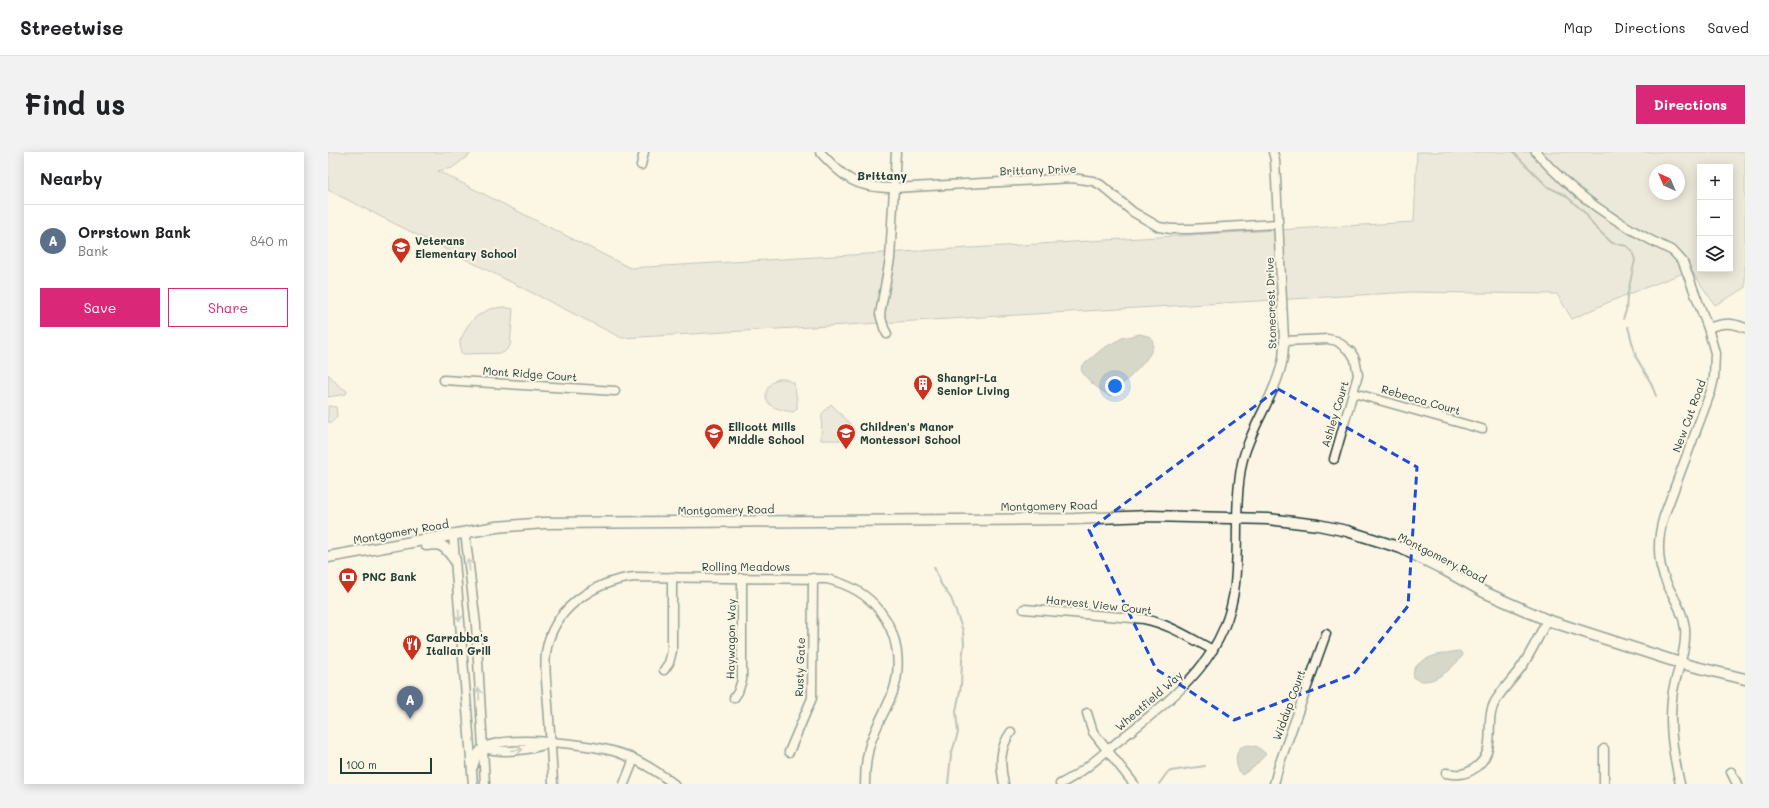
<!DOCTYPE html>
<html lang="en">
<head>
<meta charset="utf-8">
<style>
	:root { --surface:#fff; --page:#f2f2f2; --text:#202124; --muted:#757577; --line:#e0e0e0; --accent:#db2777 }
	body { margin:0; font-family:Mali,sans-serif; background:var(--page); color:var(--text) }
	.controls { position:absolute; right:12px; top:12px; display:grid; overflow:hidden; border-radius:0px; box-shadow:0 2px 10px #0003 }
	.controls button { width:36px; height:36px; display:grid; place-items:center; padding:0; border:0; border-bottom:1px solid var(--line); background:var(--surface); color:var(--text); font:20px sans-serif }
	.compass { position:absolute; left:1321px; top:12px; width:36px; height:36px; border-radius:50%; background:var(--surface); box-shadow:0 2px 10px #0003; rotate:316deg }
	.scale { position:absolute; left:12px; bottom:10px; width:92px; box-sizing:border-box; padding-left:4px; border:2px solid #1f3d34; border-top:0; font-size:11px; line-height:14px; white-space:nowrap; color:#1f3d34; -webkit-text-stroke:3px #fcf5e5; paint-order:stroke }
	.you { position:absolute; left:787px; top:234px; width:14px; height:14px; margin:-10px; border:3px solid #fff; border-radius:50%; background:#1a73e8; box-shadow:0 0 0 6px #1a73e833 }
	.badge { display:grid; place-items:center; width:26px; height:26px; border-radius:50%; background:var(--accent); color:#fff; font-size:13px; font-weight:700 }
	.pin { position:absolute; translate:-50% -33px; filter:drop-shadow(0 1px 2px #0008) }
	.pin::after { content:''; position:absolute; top:21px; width:14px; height:12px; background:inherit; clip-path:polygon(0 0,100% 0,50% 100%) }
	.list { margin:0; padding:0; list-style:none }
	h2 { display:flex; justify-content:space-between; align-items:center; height:52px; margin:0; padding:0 16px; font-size:17px }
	h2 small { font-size:13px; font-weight:400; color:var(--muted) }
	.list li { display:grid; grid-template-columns:26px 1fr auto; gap:12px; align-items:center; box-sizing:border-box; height:72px; padding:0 16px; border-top:1px solid var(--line) }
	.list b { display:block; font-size:15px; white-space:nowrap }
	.list p { margin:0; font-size:13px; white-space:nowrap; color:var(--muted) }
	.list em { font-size:13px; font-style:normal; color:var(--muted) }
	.actions { display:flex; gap:8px; padding:12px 16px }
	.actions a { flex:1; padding:9px 0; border:1px solid var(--accent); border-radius:0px; text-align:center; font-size:14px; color:var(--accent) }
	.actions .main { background:var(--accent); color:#fff }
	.icon { flex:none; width:22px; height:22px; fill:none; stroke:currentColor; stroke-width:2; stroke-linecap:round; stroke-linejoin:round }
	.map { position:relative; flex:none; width:1417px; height:632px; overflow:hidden; border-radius:0px }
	header { display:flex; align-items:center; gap:24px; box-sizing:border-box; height:56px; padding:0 20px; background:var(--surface); border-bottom:1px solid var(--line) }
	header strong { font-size:19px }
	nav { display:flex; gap:22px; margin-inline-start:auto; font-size:14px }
	.intro { display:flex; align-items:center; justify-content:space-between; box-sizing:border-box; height:96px; padding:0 24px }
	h1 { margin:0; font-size:28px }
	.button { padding:10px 18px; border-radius:0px; background:var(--accent); color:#fff; font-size:14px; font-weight:700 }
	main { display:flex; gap:24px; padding:0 24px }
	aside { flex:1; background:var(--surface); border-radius:0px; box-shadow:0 2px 10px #0003 }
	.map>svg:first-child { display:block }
</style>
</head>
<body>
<header>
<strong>Streetwise</strong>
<nav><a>Map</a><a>Directions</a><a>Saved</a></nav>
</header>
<div class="intro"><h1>Find us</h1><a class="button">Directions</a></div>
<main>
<aside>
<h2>Nearby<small></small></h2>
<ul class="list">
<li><span class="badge" style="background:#5c6f8a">A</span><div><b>Orrstown Bank</b><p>Bank</p></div><em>840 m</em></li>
</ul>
<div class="actions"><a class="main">Save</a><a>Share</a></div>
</aside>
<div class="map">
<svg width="1417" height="632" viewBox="0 0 1417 632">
	<rect width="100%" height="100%" fill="#fcf5e5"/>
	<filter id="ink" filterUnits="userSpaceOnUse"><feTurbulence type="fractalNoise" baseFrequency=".025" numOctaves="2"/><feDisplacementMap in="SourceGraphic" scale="8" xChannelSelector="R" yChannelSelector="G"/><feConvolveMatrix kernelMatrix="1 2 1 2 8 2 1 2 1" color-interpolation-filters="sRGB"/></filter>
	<g filter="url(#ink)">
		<!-- green -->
		<g fill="#dcdacc" stroke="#7e8c80" fill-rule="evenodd">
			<path d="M0,0H145L124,16L110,19L302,116L1086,70L1089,0H1417V136L1387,153L1363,118L1283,149L1244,167L1229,142L1083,140L294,186L0,38ZM1372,15H1402V117H1372ZM1327,18H1351V42H1327Z"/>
			<polygon points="175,155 185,157 182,194 175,201 133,202 132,189 140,173 149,164 162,157"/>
			<polygon points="0,222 11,234 19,239 18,242 0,245"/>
			<path d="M450,227H457L466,231L469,248V257L465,260C453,258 433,255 439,238C441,232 445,230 450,227Z"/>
			<polygon points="503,252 525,275 524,288 493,288 494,262"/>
			<polygon points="0,254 8,255 9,264 4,270 0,270"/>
		</g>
		<!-- water -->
		<g fill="#aeb3a7" stroke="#758479">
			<path d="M812,182L823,185C825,189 826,193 824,197C821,209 794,232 785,242L781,244C770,236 759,229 753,218L754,214L774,197L794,186Z"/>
			<path d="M1132,499L1135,503C1126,515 1103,537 1086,526C1080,506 1119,500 1132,499Z"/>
			<path d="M921,593L930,595L938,602L926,615L914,623C908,618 906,602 912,596C914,594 918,594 921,593Z"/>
		</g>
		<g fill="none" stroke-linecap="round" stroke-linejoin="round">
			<!-- stream -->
			<g stroke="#758479" stroke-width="2">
				<polyline points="1185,0 1220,35 1237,43 1246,51 1258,62 1265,73 1284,91 1299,94 1304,99 1307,108 1299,144 1298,159 1295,167"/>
				<polyline points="1300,175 1308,205 1323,231 1328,244"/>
				<polyline points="606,415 613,432 623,446 635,479 636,492 634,508 633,534 628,559 630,581 623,603 620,632"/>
				<polyline points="831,632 839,621 843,619 877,614"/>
			</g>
			<!-- minor casing -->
			<g stroke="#1f3d34" stroke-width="11">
				<g id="minor">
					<path d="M492,0C517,27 528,36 566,36L744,26L765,29L773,33L805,60L831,75L843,77H862L950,72"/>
					<path d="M1208,0C1245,43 1293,75 1345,99L1355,110L1380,176L1387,201L1386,226L1383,239L1336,364C1329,387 1328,409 1339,432C1346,446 1355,460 1357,476C1359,498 1349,518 1345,539C1340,571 1345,601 1352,632"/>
					<polyline points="313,13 316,0"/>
					<path d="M1380,176C1394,171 1403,170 1417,176"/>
					<polyline points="559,182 556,176 552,162 562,107 568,0"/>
					<polyline points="956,189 1000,187 1009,189 1023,200 1027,207 1030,223 1006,307"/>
					<polyline points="116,228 287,239"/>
					<polyline points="1026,241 1154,277"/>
					<polyline points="137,380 148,473 157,632"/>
					<polyline points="125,383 145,632"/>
					<path d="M696,457L816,467C841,472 862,486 885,498"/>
					<polyline points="336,518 341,511 344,499 344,425"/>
					<polyline points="406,546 410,540 414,528 414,426"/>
					<polyline points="759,561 765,580 806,632"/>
					<path d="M155,596C176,602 202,598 222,591"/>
					<polyline points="461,600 484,546 485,426"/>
					<path d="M145,615C147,608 149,600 155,596C178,582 268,592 294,602C313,609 330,620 346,632"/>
					<polyline points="1403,620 1409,632"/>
					<path d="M1118,621C1129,623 1138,623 1147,616C1172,597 1154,570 1168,548C1176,535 1188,524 1196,511C1205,497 1212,482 1219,468"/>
					<path d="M225,632C224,606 222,579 220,553C219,536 216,519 218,501C224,457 265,430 306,425L499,427C520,432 539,442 552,459C570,482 574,513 565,540C558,559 546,576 541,596C538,608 537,620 537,632"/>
					<polyline points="296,632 306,607"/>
					<path d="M676,632C672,613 671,596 683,580"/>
					<path d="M732,632C755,621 773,603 793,587C847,544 899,507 907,432C911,392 906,351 914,311C922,276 946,246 954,211C956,203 956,195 956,187L947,8L945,0"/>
					<polyline points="946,632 951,613 998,482"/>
					<polyline points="1276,632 1276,597"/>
				</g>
			</g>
			<!-- major casing -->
			<g stroke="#1f3d34" stroke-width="13">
				<g id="major">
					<path d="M98,393C115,390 117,395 127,408"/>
					<polyline points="0,405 168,375 216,371 746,367 822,364 940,367 990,373 1019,379 1073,396 1113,416 1156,440 1219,468 1352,511 1417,527"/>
				</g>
			</g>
			<!-- minor -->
			<use href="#minor" stroke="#fcf5e5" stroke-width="8"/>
			<!-- major -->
			<use href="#major" stroke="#fcf5e5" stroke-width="10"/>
		</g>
		<!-- one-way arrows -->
		<defs><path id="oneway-shaft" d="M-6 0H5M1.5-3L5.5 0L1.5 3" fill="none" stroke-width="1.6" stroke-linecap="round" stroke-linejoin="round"/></defs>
		<g stroke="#8e998c">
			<use href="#oneway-shaft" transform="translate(141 413) rotate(-96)"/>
			<use href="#oneway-shaft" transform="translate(131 463) rotate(85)"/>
			<use href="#oneway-shaft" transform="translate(151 542) rotate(-93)"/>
			<use href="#oneway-shaft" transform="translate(189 598) rotate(-5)"/>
		</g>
	</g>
	<!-- marked area -->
	<path d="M0 0H1417V632H0ZM950,237L1089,315L1080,454L1026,522L906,568L828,517L761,378Z" fill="#fcf5e5" fill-opacity=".55" fill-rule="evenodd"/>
	<path fill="none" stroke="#1d4ed8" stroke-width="3" stroke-dasharray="8 5" stroke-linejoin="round" d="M950,237L1089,315L1080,454L1026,522L906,568L828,517L761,378Z"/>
	<!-- icons -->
	<defs>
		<g id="school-pin" transform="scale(1)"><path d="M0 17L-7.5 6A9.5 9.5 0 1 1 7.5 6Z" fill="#c8321e" stroke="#fcf5e5"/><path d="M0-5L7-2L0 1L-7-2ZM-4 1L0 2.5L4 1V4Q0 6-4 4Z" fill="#fff"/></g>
		<g id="building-pin" transform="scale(1)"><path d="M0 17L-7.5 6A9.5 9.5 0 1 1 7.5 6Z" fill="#c8321e" stroke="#fcf5e5"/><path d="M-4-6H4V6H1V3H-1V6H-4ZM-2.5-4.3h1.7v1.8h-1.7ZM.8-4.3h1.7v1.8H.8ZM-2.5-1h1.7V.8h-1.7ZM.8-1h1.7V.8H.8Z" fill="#fff"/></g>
		<g id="bank-pin" transform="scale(1)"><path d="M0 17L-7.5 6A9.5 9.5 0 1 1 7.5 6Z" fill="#c8321e" stroke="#fcf5e5"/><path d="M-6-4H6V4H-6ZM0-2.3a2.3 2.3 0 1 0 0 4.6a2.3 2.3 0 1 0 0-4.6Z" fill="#fff"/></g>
		<g id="restaurant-pin" transform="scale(1)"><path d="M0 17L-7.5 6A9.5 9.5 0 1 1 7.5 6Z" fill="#c8321e" stroke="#fcf5e5"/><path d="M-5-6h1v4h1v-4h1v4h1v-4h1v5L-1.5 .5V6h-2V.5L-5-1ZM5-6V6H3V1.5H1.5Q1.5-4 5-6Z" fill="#fff"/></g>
	</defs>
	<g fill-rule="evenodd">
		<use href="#school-pin" x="73" y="95"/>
		<use href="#building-pin" x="595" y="232"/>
		<use href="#school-pin" x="386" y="281"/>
		<use href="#school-pin" x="518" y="281"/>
		<use href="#bank-pin" x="20" y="425"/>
		<use href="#restaurant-pin" x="84" y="492"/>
	</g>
	<g text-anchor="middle" stroke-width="4" stroke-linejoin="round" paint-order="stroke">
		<!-- street labels -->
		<g font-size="11" fill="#1f3d34" stroke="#fcf5e5">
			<text transform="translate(710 18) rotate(-2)" y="4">Brittany Drive</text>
			<text transform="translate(943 151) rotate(-92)" y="4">Stonecrest Drive</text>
			<text transform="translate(202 222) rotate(4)" y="4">Mont Ridge Court</text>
			<text transform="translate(1093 248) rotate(16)" y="4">Rebecca Court</text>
			<text transform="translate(1007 262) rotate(-73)" y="4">Ashley Court</text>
			<text transform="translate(1361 264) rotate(-70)" y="4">New Cut Road</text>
			<text transform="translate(721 354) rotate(-1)" y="4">Montgomery Road</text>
			<text transform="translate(398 358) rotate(-1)" y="4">Montgomery Road</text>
			<text transform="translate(73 380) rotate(-10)" y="4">Montgomery Road</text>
			<text transform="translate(1114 406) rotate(27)" y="4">Montgomery Road</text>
			<text x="418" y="419">Rolling Meadows</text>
			<text transform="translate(771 453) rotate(6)" y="4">Harvest View Court</text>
			<text transform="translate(403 487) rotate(-89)" y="4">Haywagon Way</text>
			<text transform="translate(472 515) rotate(-88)" y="4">Rusty Gate</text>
			<text transform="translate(821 549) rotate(-41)" y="4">Wheatfield Way</text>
			<text transform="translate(961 553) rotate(-70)" y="4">Widdup Court</text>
		</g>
		<!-- poi labels -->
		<g font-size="11" font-weight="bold" fill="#1f3d34" stroke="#fcf5e5" text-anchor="start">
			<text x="87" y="93">Veterans<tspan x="87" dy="13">Elementary School</tspan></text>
			<text x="609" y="230">Shangri-La<tspan x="609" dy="13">Senior Living</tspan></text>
			<text x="400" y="279">Ellicott Mills<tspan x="400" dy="13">Middle School</tspan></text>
			<text x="532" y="279">Children's Manor<tspan x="532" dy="13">Montessori School</tspan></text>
			<text x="34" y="429">PNC Bank</text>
			<text x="98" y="490">Carrabba's<tspan x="98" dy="13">Italian Grill</tspan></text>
		</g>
		<!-- neighbourhood labels -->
		<g font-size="12" font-weight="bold" fill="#1f3d34" stroke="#fcf5e5">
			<text x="554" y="28">Brittany</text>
		</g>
	</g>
</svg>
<div class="controls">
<button>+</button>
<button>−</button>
<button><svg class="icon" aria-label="layers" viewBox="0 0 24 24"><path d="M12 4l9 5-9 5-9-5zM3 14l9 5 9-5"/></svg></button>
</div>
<svg class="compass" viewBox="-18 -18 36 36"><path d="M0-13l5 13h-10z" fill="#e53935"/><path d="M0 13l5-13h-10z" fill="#757577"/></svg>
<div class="scale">100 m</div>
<div class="you"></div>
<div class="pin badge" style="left:82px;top:567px;background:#5c6f8a">A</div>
</div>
</main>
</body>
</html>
